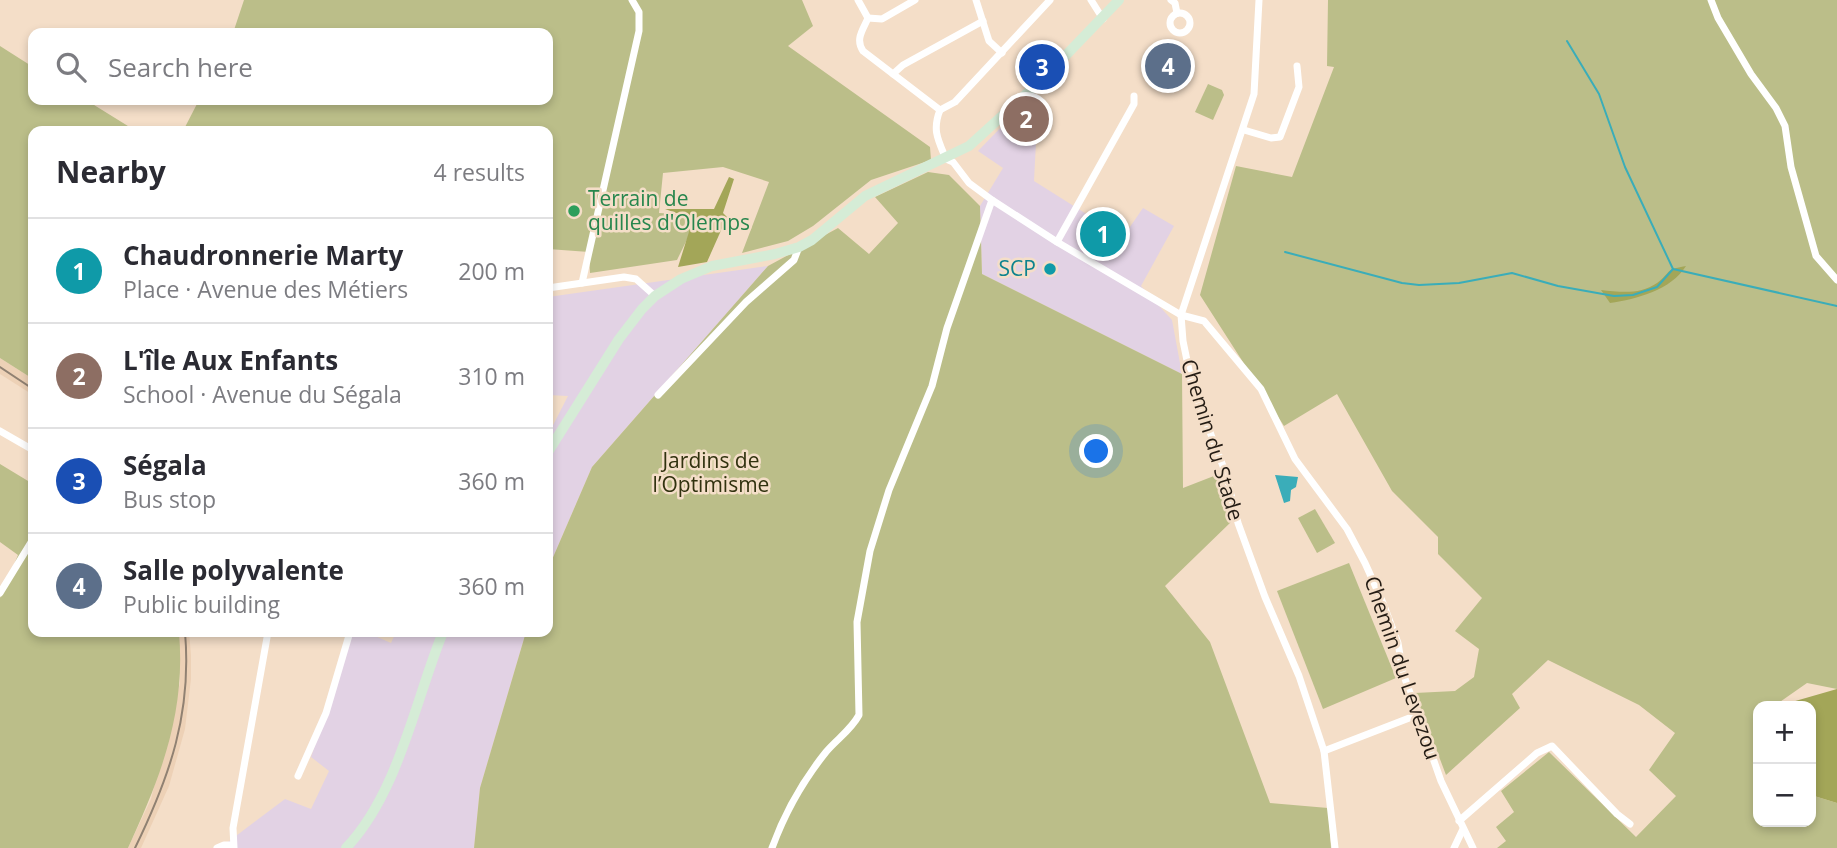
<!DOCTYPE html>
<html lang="en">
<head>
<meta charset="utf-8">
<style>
	:root { --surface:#fff; --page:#f2f2f3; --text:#2b2b33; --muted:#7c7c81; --line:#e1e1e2; --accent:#0b8043 }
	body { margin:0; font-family:"Open Sans",sans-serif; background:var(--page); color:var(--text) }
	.controls { position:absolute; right:21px; bottom:21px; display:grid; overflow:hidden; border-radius:14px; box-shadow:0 4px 10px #0003 }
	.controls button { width:63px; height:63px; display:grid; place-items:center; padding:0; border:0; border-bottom:2px solid var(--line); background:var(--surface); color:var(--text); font:35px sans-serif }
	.you { position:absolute; left:1097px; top:452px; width:24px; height:24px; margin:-18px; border:5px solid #fff; border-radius:50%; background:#1a73e8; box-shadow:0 0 0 10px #1a73e833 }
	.badge { display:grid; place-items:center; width:46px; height:46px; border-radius:50%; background:var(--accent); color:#fff; font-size:23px; font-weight:700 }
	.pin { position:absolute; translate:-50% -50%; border:4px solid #fff; box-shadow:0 2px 7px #0006 }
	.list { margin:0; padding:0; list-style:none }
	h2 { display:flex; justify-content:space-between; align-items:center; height:91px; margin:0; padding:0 28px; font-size:30px }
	h2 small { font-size:23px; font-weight:400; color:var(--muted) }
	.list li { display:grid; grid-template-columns:46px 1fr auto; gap:21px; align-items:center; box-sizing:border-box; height:105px; padding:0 28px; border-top:2px solid var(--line) }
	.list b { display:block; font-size:26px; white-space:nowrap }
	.list p { margin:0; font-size:23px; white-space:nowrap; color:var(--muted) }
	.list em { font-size:23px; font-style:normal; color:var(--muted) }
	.icon { flex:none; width:38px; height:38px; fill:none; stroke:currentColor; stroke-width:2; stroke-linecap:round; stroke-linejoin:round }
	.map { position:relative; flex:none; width:1837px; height:848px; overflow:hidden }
	.search { position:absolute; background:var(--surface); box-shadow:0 4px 10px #0003; left:28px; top:28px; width:525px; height:77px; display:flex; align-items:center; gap:18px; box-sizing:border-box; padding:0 24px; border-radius:14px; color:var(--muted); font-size:26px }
	.panel { position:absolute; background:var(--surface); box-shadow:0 4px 10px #0003; left:28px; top:126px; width:525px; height:511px; border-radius:14px }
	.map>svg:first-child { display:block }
</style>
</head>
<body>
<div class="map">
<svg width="1837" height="848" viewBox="0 0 1837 848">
	<rect width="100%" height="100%" fill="#f4dec8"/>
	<!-- industrial -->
	<g fill="#e2d2e4">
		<polygon points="1010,118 1036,142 1034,181 1123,237 1143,208 1174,226 1141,286 1172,320 1182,374 982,274 980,206 1003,168 978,151"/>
		<polygon points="768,266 592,467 548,569 548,435 568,396 548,395 548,297"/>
		<polygon points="353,632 366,632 391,643 396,632 526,632 480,788 474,848 220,848 285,799 311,809 329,771 311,757"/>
	</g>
	<!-- built -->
	<g fill="#edd1b6">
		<polygon points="0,358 33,379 33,395 0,374"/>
		<polygon points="179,632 189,632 191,655 191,679 185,729 169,786 141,848 128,848 151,799 180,683"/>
	</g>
	<!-- green -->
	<g fill="#bbbe89">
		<polygon points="244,0 802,0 813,26 788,46 930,147 931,160 871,180 813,226 788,241 742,253 769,182 723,167 663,173 659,213 699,215 677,260 590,273 589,252 548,249 548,131 183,131 199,100 548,100 548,33 233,33"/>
		<polygon points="1328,0 1837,0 1837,689 1807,683 1774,706 1758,706 1758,822 1811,822 1811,795 1837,803 1837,848 1497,848 1506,841 1496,827 1514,812 1501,791 1549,752 1636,837 1676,796 1649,770 1675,733 1639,705 1548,660 1512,694 1520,708 1446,775 1415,693 1455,691 1474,677 1479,649 1455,631 1482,598 1438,554 1438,537 1392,491 1337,394 1284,426 1200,295 1236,166 1292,177 1334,67 1327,66"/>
		<polygon points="0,46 33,67 33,100 86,100 136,131 33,131 33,379 0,358"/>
		<polygon points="1208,84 1222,90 1224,95 1213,120 1195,112"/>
		<polygon points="928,172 949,175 980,206 982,274 1182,374 1183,488 1219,474 1232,521 1165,586 1210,642 1270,803 1328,808 1331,848 474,848 480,788 526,632 548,632 548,569 592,467 768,266 838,228 869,254 898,223 875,197"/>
		<path d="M0,464L33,484V632H179C186,713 161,776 128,848H0V598L18,555L0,542Z"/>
		<polygon points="1315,509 1335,543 1317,553 1298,518"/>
		<polygon points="1349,563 1396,678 1323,709 1277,591"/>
	</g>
	<!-- forest -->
	<g fill="#a3a658">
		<polygon points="729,177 734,179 723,213 727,217 707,262 678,267 693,219 665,209 714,209"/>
		<path d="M1686,266C1671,290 1637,299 1610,303L1601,290C1620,292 1640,295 1657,283C1673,271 1663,270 1686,266Z"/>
		<polygon points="1837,689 1837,803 1811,795 1811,706 1778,706"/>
	</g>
	<!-- water -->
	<polygon fill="#3aadb9" points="1275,475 1298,477 1296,487 1291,490 1290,501 1284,503"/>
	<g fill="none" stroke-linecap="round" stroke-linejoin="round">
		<!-- stream -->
		<g stroke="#3aadb9" stroke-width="2">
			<polyline points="1567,41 1599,94 1625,167 1673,269 1837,306"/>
			<polyline points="1285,252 1402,283 1419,285 1459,283 1512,273 1558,286 1614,296 1633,295 1657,287 1673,269"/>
		</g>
		<!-- street -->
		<g stroke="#fff" stroke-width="7">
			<path d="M858,0L868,18C863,30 855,39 863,51L940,110C932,130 938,140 946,159L953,162L969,183L992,200L1057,242L1181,315L1204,321L1261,389L1295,459L1347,529L1365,563L1383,603L1398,643L1403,673L1441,781L1473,848"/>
			<polyline points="976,0 989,41 1002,53"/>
			<polyline points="1091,0 1103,19"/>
			<polyline points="1171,0 1175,3 1177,13"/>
			<polyline points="1259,0 1254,94 1181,315 1183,341 1192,385 1226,474 1238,523 1265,597 1299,676 1324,751 1335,848"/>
			<polyline points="1711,0 1718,18 1751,74 1776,108 1785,126 1791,167 1816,256 1837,280"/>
			<circle cx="1180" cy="23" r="10"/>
			<polyline points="868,18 882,19 915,0"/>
			<polyline points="893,74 903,65 983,21"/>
			<polyline points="940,110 955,102 1050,0"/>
			<polyline points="1244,130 1271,138 1280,137 1299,87 1297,66"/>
			<polyline points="1057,242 1134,104 1134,96"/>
			<polyline points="582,283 639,31 639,12 632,0"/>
			<polyline points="548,288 624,277 636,279 655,296"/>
			<polyline points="658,395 746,302 794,260 799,247"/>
			<polyline points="0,431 33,450"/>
			<polyline points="0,593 33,539"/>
			<polyline points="1324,751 1417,715"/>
			<polyline points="298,776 326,713 350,632"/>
			<polyline points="1459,821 1537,753 1552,746 1617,814 1630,824"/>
			<polyline points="217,848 224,845 233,845"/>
			<polyline points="234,848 233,828 268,632"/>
			<path d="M772,848C785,812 802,782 826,752C837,739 851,730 859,715L857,622L870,551L889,490L932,386L947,328L992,200"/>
			<polyline points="1454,848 1463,829"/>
		</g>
		<!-- secondary -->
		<g stroke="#d5ecd6" stroke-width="10">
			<polyline points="548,452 619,339 642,309 655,296 681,279 712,266 775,254 799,247 812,240 865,196 969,146 1045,77 1119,0"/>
			<path d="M346,848C398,794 415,701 443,632"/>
		</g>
		<!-- rail -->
		<g stroke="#908172" stroke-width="2">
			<polyline points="0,367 33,389"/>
			<path d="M135,848C170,776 192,713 185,632"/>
		</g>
	</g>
	<!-- markers -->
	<circle fill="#2e9e5b" stroke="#f4dec8" stroke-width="2.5" cx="574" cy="211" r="7"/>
	<circle fill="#0f9aa8" stroke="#f4dec8" stroke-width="2.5" cx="1050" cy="269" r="7"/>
	<g text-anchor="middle" stroke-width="5" stroke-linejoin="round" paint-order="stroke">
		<!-- leisure labels -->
		<g font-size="21" fill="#27864d" stroke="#f4dec8" text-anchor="start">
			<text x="588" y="206">Terrain de<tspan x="588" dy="24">quilles d'Olemps</tspan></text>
		</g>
		<!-- culture labels -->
		<g font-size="21" fill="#0d838f" stroke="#f4dec8" text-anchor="end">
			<text x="1036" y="276">SCP</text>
		</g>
		<!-- street labels -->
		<g font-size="21" fill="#241c14" stroke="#f4dec8">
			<text transform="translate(1212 440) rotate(73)" y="7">Chemin du Stade</text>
			<text transform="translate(1402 668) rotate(71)" y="7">Chemin du Levezou</text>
		</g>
		<!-- park labels -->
		<g font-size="21" fill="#31320f" stroke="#f4dec8">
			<text x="711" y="468">Jardins de<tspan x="711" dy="24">l’Optimisme</tspan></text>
		</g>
	</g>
</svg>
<div class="controls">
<button>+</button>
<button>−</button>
</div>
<div class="you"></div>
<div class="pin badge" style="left:1103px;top:234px;background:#0f9aa8">1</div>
<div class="pin badge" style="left:1026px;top:119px;background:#8d6e63">2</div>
<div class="pin badge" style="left:1042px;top:67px;background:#1a4fb4">3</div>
<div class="pin badge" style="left:1168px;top:66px;background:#5c6f8a">4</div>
<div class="search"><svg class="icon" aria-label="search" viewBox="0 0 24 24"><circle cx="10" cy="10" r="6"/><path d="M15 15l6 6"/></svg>Search here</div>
<section class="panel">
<h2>Nearby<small>4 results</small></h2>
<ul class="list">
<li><span class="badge" style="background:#0f9aa8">1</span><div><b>Chaudronnerie Marty</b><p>Place · Avenue des Métiers</p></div><em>200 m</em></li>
<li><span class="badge" style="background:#8d6e63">2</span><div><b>L'île Aux Enfants</b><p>School · Avenue du Ségala</p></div><em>310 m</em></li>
<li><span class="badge" style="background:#1a4fb4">3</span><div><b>Ségala</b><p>Bus stop</p></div><em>360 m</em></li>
<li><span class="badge" style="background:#5c6f8a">4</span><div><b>Salle polyvalente</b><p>Public building</p></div><em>360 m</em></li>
</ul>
</section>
</div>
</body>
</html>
